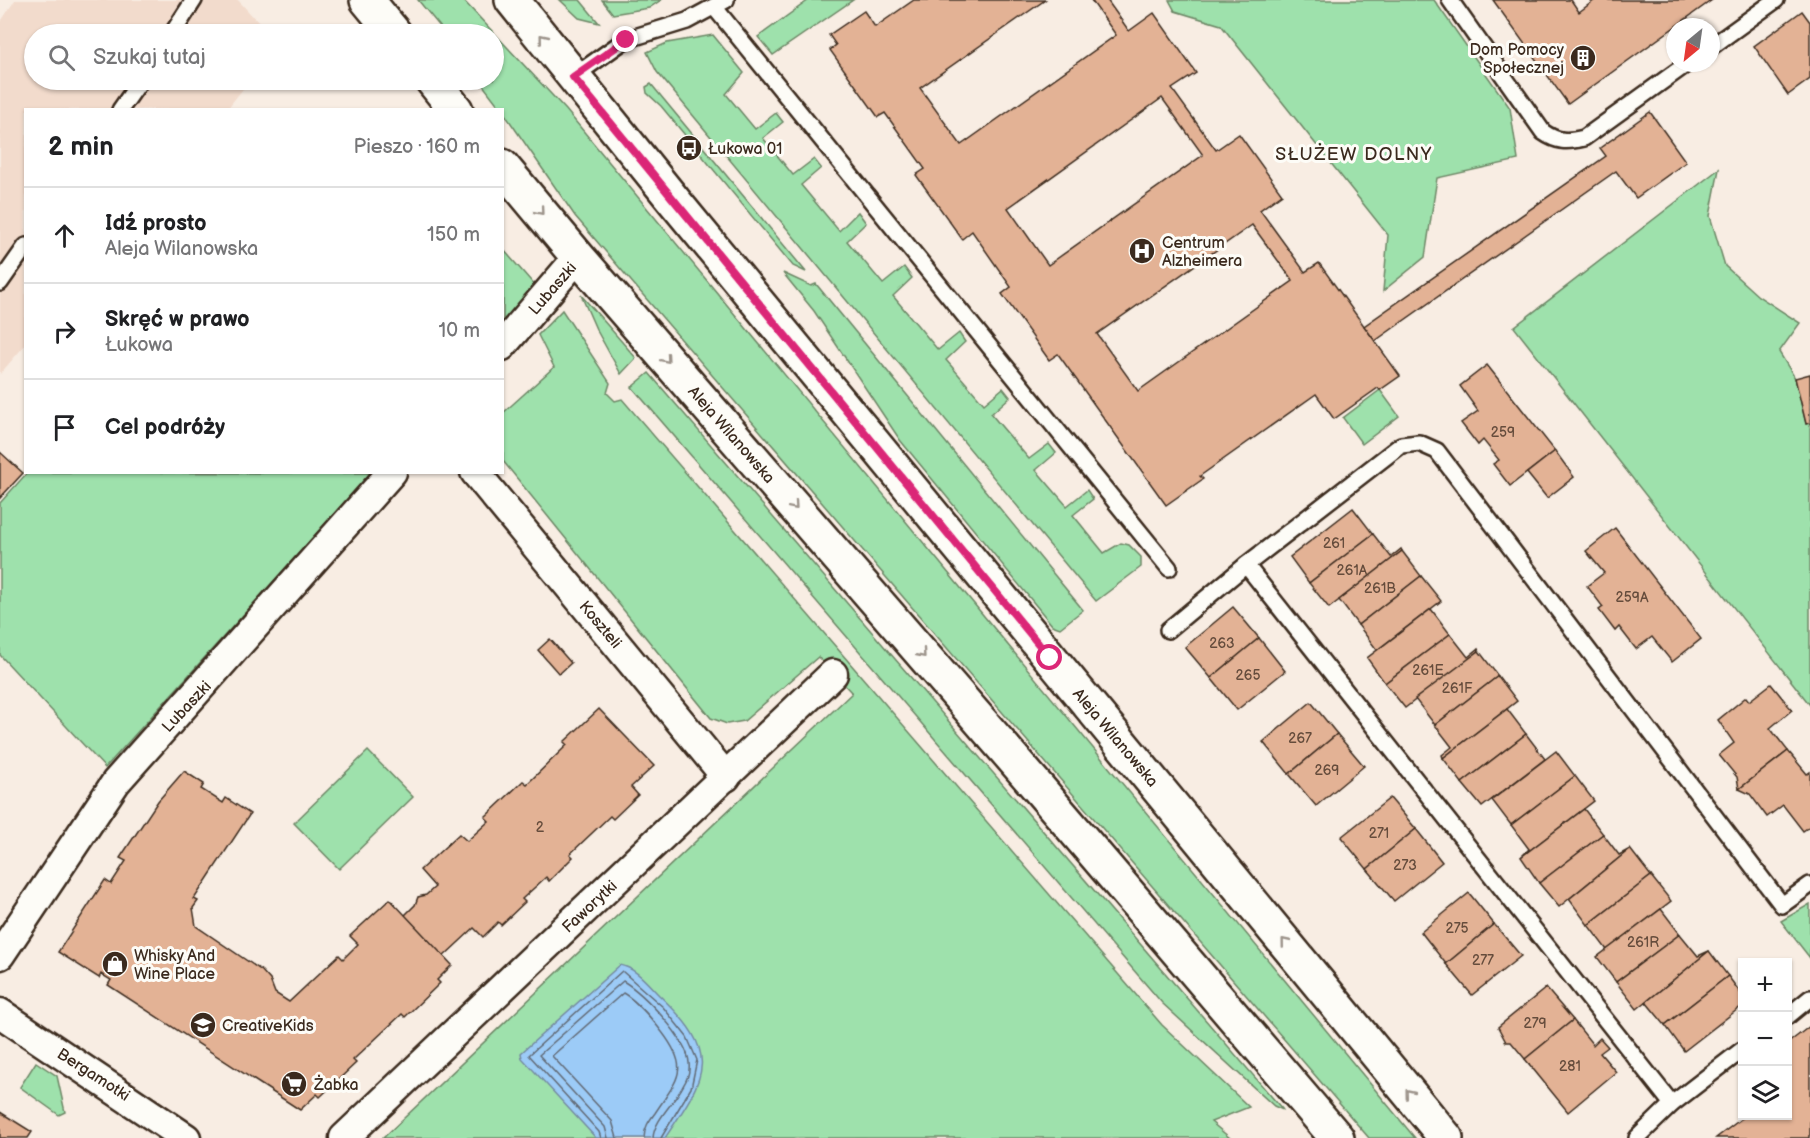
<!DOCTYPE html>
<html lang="pl">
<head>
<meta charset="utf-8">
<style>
	:root { --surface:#fff; --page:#f6f6f6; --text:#202124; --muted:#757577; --line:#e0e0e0 }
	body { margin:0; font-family:"Balsamiq Sans",sans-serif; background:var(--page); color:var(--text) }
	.controls { position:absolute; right:18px; bottom:18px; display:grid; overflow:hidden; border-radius:0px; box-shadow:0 2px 4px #0004 }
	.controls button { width:54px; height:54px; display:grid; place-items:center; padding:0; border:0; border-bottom:2px solid var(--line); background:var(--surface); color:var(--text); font:30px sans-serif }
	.compass { position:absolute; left:1666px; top:18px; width:54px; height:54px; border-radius:50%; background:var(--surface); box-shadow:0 2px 4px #0004; rotate:209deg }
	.stop { position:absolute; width:18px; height:18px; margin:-14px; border:4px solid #db2777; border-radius:50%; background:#fff }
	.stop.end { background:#db2777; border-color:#fff; box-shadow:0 2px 6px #0008 }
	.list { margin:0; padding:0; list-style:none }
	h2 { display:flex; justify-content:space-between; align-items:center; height:78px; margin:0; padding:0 24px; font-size:26px }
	h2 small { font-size:20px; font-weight:400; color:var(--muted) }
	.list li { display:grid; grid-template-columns:39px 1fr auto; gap:18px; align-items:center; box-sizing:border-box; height:96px; padding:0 24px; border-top:2px solid var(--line) }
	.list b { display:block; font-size:22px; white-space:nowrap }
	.list p { margin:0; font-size:20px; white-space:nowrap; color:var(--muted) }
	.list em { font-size:20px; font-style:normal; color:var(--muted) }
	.icon { flex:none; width:33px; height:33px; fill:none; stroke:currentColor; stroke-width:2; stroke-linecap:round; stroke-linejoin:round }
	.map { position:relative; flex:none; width:1810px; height:1138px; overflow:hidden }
	.search { position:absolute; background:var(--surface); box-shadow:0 2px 4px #0004; left:24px; top:24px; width:480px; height:66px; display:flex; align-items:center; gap:15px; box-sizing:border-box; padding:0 21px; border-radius:33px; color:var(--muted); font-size:22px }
	.panel { position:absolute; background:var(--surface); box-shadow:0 2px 4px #0004; left:24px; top:108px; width:480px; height:366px; border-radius:0px }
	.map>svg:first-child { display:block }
</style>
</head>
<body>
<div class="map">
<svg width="1810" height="1138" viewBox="0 0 1810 1138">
	<rect width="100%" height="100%" fill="#f8ede3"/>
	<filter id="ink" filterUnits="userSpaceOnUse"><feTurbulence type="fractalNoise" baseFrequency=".0167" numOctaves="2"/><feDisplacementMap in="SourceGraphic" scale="12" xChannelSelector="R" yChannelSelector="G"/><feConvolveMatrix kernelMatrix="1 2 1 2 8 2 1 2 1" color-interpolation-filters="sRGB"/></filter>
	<g filter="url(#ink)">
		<!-- built -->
		<polygon fill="#f2dbcc" points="15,0 238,0 269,34 34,34 34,80 250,80 227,109 26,110 25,345 0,374 0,23"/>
		<!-- green -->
		<g fill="#9ee1ac" stroke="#6c8665" stroke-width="1.5">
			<polygon points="418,0 463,0 566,110 1415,1138 1369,1138 575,216 502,110 479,80 494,80 494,34 446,34"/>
			<polygon points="560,0 580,0 599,23 579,18"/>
			<polygon points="602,0 661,0 649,8 613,14"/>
			<polygon points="809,0 853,0 773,55 758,37"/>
			<polygon points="1169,0 1434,0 1510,108 1518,160 1437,178 1425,257 1383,291 1388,235 1221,25 1175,11"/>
			<polygon points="713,35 744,73 726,94 755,129 776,113 783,122 763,138 793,175 814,159 821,168 801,185 839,231 858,212 866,223 847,241 883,284 904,267 912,278 893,296 938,350 959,333 965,342 946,360 984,404 1003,388 1010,397 991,414 1029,459 1049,444 1056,453 1036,470 1067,506 1087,490 1093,499 1073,515 1104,553 1121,543 1129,545 1141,557 1141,567 1096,601 657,72 647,52 667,43"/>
			<polygon points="651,84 806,272 793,266 661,106 647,93 646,87"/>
			<polygon points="1719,169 1710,216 1725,266 1758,296 1800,323 1779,352 1795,378 1806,423 1810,423 1810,705 1514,327"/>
			<polygon points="503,249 537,288 503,327"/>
			<polygon points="783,273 811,286 816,284 1083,610 1060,628 1052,625 900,440 814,311"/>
			<polygon points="581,295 636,358 621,374 596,329"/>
			<polygon points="562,310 610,383 607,393 615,401 622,399 1162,1025 1249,1107 1211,1122 1230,1138 383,1138 852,693 818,657 744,721 727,724 711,718 503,461 503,413 554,367 538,335"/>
			<polygon points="649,373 1283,1110 1274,1106 1162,1003 632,387"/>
			<polygon points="1380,390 1399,416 1362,444 1343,418"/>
			<polygon points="27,473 27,472 371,473 105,768 0,655 0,503"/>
			<polygon points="368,751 413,797 339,869 294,823"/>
			<polygon points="1810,904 1810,958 1781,921"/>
			<polygon points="36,1062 57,1076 65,1112 59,1115 20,1087"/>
		</g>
		<!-- water -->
		<path fill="#9ccbf7" stroke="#758ba0" stroke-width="1.5" d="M620,965C636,968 648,984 659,995C722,1054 707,1075 665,1138H596L522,1058L521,1053Z"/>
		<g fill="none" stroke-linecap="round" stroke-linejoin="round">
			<!-- shore -->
			<g stroke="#626a75" stroke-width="1.5">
				<polyline points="601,1138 599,1132 529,1055 622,971 663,1007 687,1037 697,1060 691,1088 661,1138"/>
				<path d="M608,1138L605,1127L539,1055L623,981C643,993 688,1039 689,1063C690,1071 687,1080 683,1086C675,1102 654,1120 653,1138"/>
				<path d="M617,1138L612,1121L552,1056L623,993C638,1002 651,1018 662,1032C691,1070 678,1078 655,1113C649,1121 644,1128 644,1138"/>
			</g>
		</g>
		<!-- building -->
		<g fill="#e3b295" stroke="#3b2a1e" stroke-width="1.5" fill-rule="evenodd">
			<path d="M914,0H1045L920,88L961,145L1116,35L1091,0H1107L1129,31L1154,13L1196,73L1172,89L1216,150L1239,134L1282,194L1260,210L1305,272L1319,263L1400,376L1380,390L1378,388L1334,419L1316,394L1200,476L1203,479L1166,505L1058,354L1049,360L1002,294L1011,287L972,231L962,239L916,175L925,169L885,113L878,117L830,50L836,45L829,35L864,11L875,27ZM1162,98L1203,155L1048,265L1008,208ZM1252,225L1293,281L1138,391L1097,334Z"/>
			<polygon points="1493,0 1571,0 1579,12 1595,0 1712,0 1568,104"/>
			<polygon points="1802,11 1810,22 1810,79 1788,95 1754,46"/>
			<polygon points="1650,112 1686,162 1636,198 1616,171 1375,341 1364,326 1606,156 1600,148"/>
			<polygon points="1487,365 1555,451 1510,486 1493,464 1499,460 1483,440 1478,445 1461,423 1478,411 1460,386"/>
			<polygon points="1810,374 1810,423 1806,424 1795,378"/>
			<polygon points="1555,451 1574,477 1547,498 1527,473"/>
			<polygon points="0,452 23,473 0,498"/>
			<polygon points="1353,508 1373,534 1309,583 1290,557"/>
			<polygon points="1615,528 1701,639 1672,662 1652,637 1636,649 1619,627 1615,631 1599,610 1603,607 1587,586 1604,573 1586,551"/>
			<polygon points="1373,534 1391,557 1401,549 1402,551 1329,608 1309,583"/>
			<polygon points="1402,551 1421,576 1358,625 1339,600"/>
			<polygon points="1421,576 1441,601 1377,650 1358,625"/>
			<polygon points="1233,607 1259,638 1211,678 1185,647"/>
			<polygon points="1431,609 1450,634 1385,683 1367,658"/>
			<polygon points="1450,634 1468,657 1478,649 1479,651 1405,708 1385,683"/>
			<polygon points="1259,638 1285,671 1237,710 1211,678"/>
			<polygon points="550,639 571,663 559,674 538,650"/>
			<polygon points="1479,651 1498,676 1435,725 1415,699"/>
			<polygon points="1498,676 1517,701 1443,758 1442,755 1452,747 1435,725"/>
			<polygon points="1771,684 1792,710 1770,728 1788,751 1739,789 1737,777 1719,755 1734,743 1718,720 1746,697 1749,701"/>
			<polygon points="1311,702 1337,734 1289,774 1263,742"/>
			<polygon points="599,709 654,766 631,787 638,795 613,819 610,816 570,854 573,857 549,881 546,877 522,899 525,902 501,925 498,922 483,937 474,928 443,957 404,916 415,905 418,897 426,895 435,887 420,870 459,834 467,841 489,821 485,817 523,781 527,784 567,745 564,742"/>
			<polygon points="1507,709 1526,734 1462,783 1443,758"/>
			<polygon points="1337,734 1364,766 1316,806 1289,774"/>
			<polygon points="1526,734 1545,759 1482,807 1462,783"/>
			<polygon points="1556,751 1575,776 1511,825 1492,800"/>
			<polygon points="1788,751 1807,774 1810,772 1810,826 1803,831 1783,805 1767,817 1750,794 1739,789"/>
			<polygon points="184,771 204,784 201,789 223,803 226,798 250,814 194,899 198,901 193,908 196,926 262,971 270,980 275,993 289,1002 339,955 343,959 358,944 350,936 390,899 452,965 437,980 440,983 405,1017 402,1014 353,1060 356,1063 320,1097 317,1094 300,1110 108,985 111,980 101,974 99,978 58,952 105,880 111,884 126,861 120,858 158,801"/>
			<polygon points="1575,776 1594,801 1521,857 1529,849 1511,825"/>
			<polygon points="1390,798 1416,829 1367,869 1341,837"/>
			<polygon points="1584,809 1603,834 1539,883 1521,857"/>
			<polygon points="1416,829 1442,862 1394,901 1367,869"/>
			<polygon points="1603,834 1619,855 1630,849 1559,907 1539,883"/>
			<polygon points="1630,849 1651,876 1588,925 1569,899"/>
			<polygon points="1651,876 1671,901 1607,950 1588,925"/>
			<polygon points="1469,893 1494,924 1446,964 1421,932"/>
			<polygon points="1661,909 1680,934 1616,982 1597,957"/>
			<polygon points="1494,924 1521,956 1472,995 1446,964"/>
			<polygon points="1680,934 1698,956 1709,951 1637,1009 1616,982"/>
			<polygon points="1709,951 1728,976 1665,1025 1646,1002"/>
			<polygon points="1728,976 1742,995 1742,1006 1684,1051 1665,1025"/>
			<polygon points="1546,988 1573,1020 1525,1059 1511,1042 1506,1042 1498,1027"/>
			<polygon points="1573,1020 1593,1045 1600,1038 1608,1047 1600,1053 1616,1072 1568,1112 1525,1059"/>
			<polygon points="1810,1026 1810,1138 1716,1138 1745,1116 1788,1116 1788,1043"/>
			<polygon points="0,1112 32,1132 28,1138 0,1138"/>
		</g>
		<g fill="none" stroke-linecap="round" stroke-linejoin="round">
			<!-- service casing -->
			<g stroke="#3b2a1e" stroke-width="20">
				<g id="service">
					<path d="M1450,0L1543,132C1557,142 1567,142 1584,138L1688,63"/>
					<polyline points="715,8 1169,568"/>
					<polyline points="172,34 194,0"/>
					<polyline points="1711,47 1776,0"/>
					<polyline points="573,77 625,40 687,21 726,0"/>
					<polyline points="120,110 141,80"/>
					<polyline points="0,283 26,246"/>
					<polyline points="1168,630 1246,565"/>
					<polyline points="1788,1016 1810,998"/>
					<polyline points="1672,1104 1246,565 1401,445 1419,443 1437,451 1782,905 1810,885"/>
					<polyline points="1637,1138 1672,1104 1742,1050"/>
				</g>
			</g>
			<!-- minor casing -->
			<g stroke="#3b2a1e" stroke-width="33">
				<g id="minor">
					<polyline points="502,346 578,257"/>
					<polyline points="475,472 726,777"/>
					<polyline points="0,955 116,782 392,472"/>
					<polyline points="0,1013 186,1138"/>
					<polyline points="344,1138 833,674"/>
				</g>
			</g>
			<!-- secondary casing -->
			<g stroke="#3b2a1e" stroke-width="38">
				<g id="secondary">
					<polyline points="367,0 395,34"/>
					<polyline points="512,0 675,202 1446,1138"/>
					<polyline points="432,80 456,110"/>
					<polyline points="502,166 578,257 1041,791 1337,1138"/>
				</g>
			</g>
			<!-- service -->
			<use href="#service" stroke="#fdfcf7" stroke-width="15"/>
			<!-- minor -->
			<use href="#minor" stroke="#fdfcf7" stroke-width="28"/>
			<!-- secondary -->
			<use href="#secondary" stroke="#fdfcf7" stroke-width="33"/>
		</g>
		<!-- one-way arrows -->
		<defs><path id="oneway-chevron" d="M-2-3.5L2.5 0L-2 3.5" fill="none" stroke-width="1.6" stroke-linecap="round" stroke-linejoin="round" transform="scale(1.5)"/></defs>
		<g stroke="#9c938a">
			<use href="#oneway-chevron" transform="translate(543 38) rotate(-129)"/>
			<use href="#oneway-chevron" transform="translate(540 211) rotate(50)"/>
			<use href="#oneway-chevron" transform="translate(666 359) rotate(49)"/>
			<use href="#oneway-chevron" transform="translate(794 506) rotate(49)"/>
			<use href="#oneway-chevron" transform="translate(922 654) rotate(49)"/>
			<use href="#oneway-chevron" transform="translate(1285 942) rotate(-129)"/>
			<use href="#oneway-chevron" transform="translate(1409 1093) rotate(-129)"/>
		</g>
	</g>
	<g fill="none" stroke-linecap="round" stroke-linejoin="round" filter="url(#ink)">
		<!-- route -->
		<polyline stroke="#db2777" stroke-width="8" points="626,40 573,77 1050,658"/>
	</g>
	<!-- icons -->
	<defs>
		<g id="building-disc" transform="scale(1.35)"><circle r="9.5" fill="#3b2a1e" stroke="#fdfcf7"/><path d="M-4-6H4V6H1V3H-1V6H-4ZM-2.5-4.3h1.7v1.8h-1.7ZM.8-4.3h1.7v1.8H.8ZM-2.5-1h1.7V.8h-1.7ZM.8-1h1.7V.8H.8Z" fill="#fff"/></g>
		<g id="bus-disc" transform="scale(1.35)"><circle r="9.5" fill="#3b2a1e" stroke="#fdfcf7"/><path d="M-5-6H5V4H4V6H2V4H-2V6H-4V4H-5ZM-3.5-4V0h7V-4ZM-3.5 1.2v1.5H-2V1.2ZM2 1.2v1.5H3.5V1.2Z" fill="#fff"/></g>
		<g id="hospital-disc" transform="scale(1.35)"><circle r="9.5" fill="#3b2a1e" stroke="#fdfcf7"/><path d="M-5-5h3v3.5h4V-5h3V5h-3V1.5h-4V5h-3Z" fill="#fff"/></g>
		<g id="shop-disc" transform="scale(1.35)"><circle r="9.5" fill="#3b2a1e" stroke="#fdfcf7"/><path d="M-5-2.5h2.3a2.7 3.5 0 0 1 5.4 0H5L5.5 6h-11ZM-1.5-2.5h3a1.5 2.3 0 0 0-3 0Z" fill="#fff"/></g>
		<g id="school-disc" transform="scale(1.35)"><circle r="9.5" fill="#3b2a1e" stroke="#fdfcf7"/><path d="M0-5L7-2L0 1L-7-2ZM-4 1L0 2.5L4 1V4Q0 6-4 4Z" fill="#fff"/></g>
		<g id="supermarket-disc" transform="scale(1.35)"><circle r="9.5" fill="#3b2a1e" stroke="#fdfcf7"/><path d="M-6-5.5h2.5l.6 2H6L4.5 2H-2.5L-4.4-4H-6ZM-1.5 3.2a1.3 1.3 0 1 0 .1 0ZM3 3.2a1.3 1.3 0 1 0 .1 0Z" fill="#fff"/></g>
	</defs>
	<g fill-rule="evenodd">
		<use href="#building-disc" x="1583" y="58"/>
		<use href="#bus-disc" x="689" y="148"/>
		<use href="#hospital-disc" x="1142" y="251"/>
		<use href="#shop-disc" x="115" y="964"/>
		<use href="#school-disc" x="203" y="1025"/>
		<use href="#supermarket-disc" x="294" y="1084"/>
	</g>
	<g text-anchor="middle" stroke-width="6" stroke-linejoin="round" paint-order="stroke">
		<!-- number labels -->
		<g font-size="14" fill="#654c3c">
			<text x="1503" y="437">259</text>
			<text x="1334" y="548">261</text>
			<text x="1352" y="575">261A</text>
			<text x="1380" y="593">261B</text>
			<text x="1632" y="602">259A</text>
			<text x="1222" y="648">263</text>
			<text x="1428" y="675">261E</text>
			<text x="1248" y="680">265</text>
			<text x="1457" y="693">261F</text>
			<text x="1300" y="743">267</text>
			<text x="1327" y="775">269</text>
			<text x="540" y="832">2</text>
			<text x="1379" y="838">271</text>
			<text x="1405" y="870">273</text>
			<text x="1457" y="933">275</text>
			<text x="1643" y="947">261R</text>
			<text x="1483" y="965">277</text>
			<text x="1535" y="1028">279</text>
			<text x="1570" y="1071">281</text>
		</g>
		<!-- poi labels -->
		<g font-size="16" fill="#3b2a1e" stroke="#fdfcf7" text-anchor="start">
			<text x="1564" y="55" text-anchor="end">Dom Pomocy<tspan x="1564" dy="18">Społecznej</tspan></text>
			<text x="708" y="154">Łukowa 01</text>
			<text x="1162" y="248">Centrum<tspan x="1162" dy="18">Alzheimera</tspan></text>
			<text x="134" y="961">Whisky And<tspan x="134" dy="18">Wine Place</tspan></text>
			<text x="222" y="1031">CreativeKids</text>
			<text x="314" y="1090">Żabka</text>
		</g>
		<!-- street labels -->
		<g font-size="16" fill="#3b2a1e" stroke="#fdfcf7">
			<text transform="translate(552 288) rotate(-49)" y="6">Lubaszki</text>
			<text transform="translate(732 434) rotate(49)" y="6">Aleja Wilanowska</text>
			<text transform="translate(601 624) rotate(50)" y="6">Koszteli</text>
			<text transform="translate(186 706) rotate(-47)" y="6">Lubaszki</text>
			<text transform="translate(1116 737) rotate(50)" y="6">Aleja Wilanowska</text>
			<text transform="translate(589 906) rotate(-43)" y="6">Faworytki</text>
			<text transform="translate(94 1074) rotate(33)" y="6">Bergamotki</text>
		</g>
		<!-- neighbourhood labels -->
		<g font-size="18" letter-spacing="1.5" fill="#3b2a1e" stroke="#fdfcf7">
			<text x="1354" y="160">SŁUŻEW DOLNY</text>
		</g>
	</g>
</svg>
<div class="controls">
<button>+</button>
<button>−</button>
<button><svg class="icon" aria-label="layers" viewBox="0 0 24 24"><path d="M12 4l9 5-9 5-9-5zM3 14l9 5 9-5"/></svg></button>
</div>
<svg class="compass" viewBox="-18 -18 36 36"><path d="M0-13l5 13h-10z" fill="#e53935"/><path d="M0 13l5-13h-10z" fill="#757577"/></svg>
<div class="stop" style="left:1050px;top:658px"></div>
<div class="stop end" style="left:626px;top:40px"></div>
<div class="search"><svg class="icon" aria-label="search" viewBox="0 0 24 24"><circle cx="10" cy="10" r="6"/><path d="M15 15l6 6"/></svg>Szukaj tutaj</div>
<section class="panel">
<h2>2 min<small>Pieszo · 160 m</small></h2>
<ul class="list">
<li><svg class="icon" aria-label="ahead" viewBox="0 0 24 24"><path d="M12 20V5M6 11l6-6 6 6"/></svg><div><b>Idź prosto</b><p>Aleja Wilanowska</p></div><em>150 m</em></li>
<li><svg class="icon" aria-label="right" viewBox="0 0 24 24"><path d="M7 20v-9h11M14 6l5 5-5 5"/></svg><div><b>Skręć w prawo</b><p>Łukowa</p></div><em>10 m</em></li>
<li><svg class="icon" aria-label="arrive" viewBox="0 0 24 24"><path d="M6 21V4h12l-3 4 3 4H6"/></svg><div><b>Cel podróży</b></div></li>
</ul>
</section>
</div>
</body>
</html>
